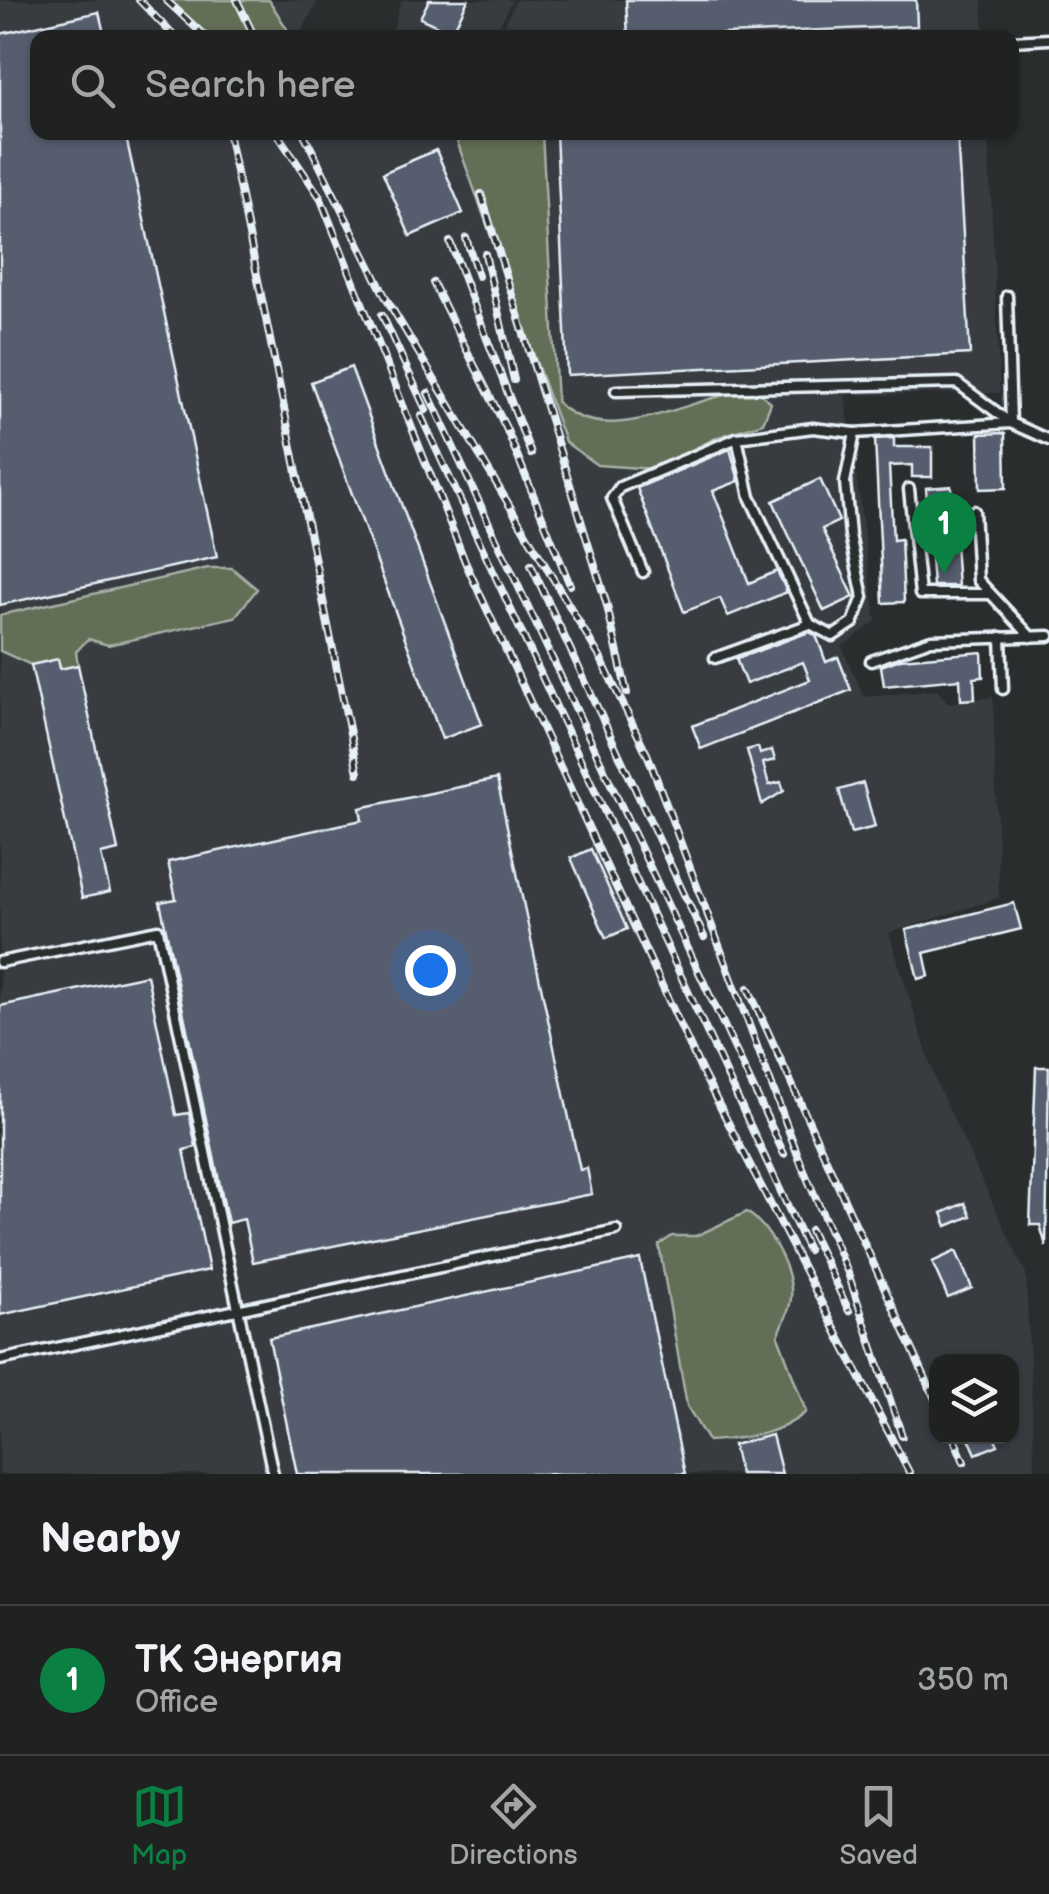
<!DOCTYPE html>
<html lang="en">
<head>
<meta charset="utf-8">
<style>
	:root { --surface:#202222; --page:#2d2f2f; --text:#f1f3f6; --muted:#a2a4a5; --line:#3d3f40; --accent:#0b8043 }
	body { margin:0; font-family:"Balsamiq Sans",sans-serif; background:var(--page); color:var(--text) }
	.controls { position:absolute; right:30px; bottom:30px; display:grid; overflow:hidden; border-radius:20px; box-shadow:0 2px 8px #0004 }
	.controls button { width:90px; height:90px; display:grid; place-items:center; padding:0; border:0; border-bottom:2px solid var(--line); background:var(--surface); color:var(--text); font:50px sans-serif }
	.you { position:absolute; left:430px; top:970px; width:35px; height:35px; margin:-25px; border:8px solid #fff; border-radius:50%; background:#1a73e8; box-shadow:0 0 0 15px #1a73e833 }
	.badge { display:grid; place-items:center; width:65px; height:65px; border-radius:50%; background:var(--accent); color:#fff; font-size:32px; font-weight:700 }
	.pin { position:absolute; translate:-50% -82px; filter:drop-shadow(0 2px 5px #0008) }
	.pin::after { content:''; position:absolute; top:52px; width:35px; height:30px; background:inherit; clip-path:polygon(0 0,100% 0,50% 100%) }
	.list { margin:0; padding:0; list-style:none }
	h2 { display:flex; justify-content:space-between; align-items:center; height:130px; margin:0; padding:0 40px; font-size:42px }
	h2 small { font-size:32px; font-weight:400; color:var(--muted) }
	.list li { display:grid; grid-template-columns:65px 1fr auto; gap:30px; align-items:center; box-sizing:border-box; height:150px; padding:0 40px; border-top:2px solid var(--line) }
	.list b { display:block; font-size:38px; white-space:nowrap }
	.list p { margin:0; font-size:32px; white-space:nowrap; color:var(--muted) }
	.list em { font-size:32px; font-style:normal; color:var(--muted) }
	.icon { flex:none; width:55px; height:55px; fill:none; stroke:currentColor; stroke-width:2; stroke-linecap:round; stroke-linejoin:round }
	.map { position:relative; flex:none; width:1049px; height:1474px; overflow:hidden }
	.search { position:absolute; background:var(--surface); box-shadow:0 2px 8px #0004; left:30px; right:30px; top:30px; height:110px; display:flex; align-items:center; gap:25px; box-sizing:border-box; padding:0 35px; border-radius:20px; color:var(--muted); font-size:38px }
	.sheet { height:280px; background:var(--surface) }
	nav { display:flex; justify-content:space-around; align-items:center; box-sizing:border-box; height:140px; border-top:2px solid var(--line); background:var(--surface); font-size:28px; color:var(--muted) }
	nav a { display:grid; justify-items:center; gap:5px }
	nav .on { color:var(--accent) }
	.map>svg:first-child { display:block }
</style>
</head>
<body>
<div class="map">
<svg width="1049" height="1474" viewBox="0 0 1049 1474">
	<rect width="100%" height="100%" fill="#2a2d2e"/>
	<filter id="ink" filterUnits="userSpaceOnUse"><feTurbulence type="fractalNoise" baseFrequency=".01" numOctaves="2"/><feDisplacementMap in="SourceGraphic" scale="20" xChannelSelector="R" yChannelSelector="G"/><feConvolveMatrix kernelMatrix="1 2 1 2 8 2 1 2 1" color-interpolation-filters="sRGB"/></filter>
	<g filter="url(#ink)">
		<!-- built -->
		<g fill="#373b41" fill-rule="evenodd">
			<path d="M0,0H318L299,37L38,38V132L988,133L1000,393L845,395L876,621L842,647L864,697L937,690L948,703L993,697L999,898L889,933L936,1082L1026,1274L1035,1474H0ZM936,1362H1012V1436H936Z"/>
			<polygon points="402,0 512,0 494,37 390,38"/>
			<polygon points="516,0 982,0 984,37 498,38"/>
		</g>
		<!-- green -->
		<g fill="#636e56" stroke="#a6b0a7" stroke-width="2.5">
			<polygon points="166,0 269,0 292,37 207,37"/>
			<path d="M454,133H542L557,402C609,454 694,392 757,390L771,403L763,423L718,437L654,469L597,465L565,442Z"/>
			<polygon points="208,568 232,568 257,589 235,617 108,645 88,639 76,652 78,665 60,669 58,660 31,665 0,651 0,615"/>
			<path d="M747,1212C768,1226 789,1263 791,1289C793,1305 784,1321 778,1336L806,1412C780,1435 743,1439 708,1441L687,1406L659,1245L672,1236H696Z"/>
		</g>
		<!-- building -->
		<g fill="#565d6e" stroke="#e8f1f8" stroke-width="2.5">
			<polygon points="429,0 468,0 452,33 420,18"/>
			<polygon points="626,0 916,0 917,26 628,38"/>
			<polygon points="99,12 105,38 38,38 38,132 125,132 217,557 0,605 0,34"/>
			<polygon points="556,132 957,132 970,354 567,375"/>
			<polygon points="436,150 463,213 410,236 383,173"/>
			<polygon points="351,367 482,724 442,739 311,382"/>
			<polygon points="1005,433 1006,488 980,489 979,434"/>
			<polygon points="894,438 894,447 932,447 932,477 912,477 912,465 889,466 893,540 901,539 904,602 883,603 875,439"/>
			<polygon points="730,449 739,481 713,491 749,583 777,571 787,592 728,616 720,598 684,612 637,488"/>
			<polygon points="820,479 839,521 822,529 854,597 824,611 773,501"/>
			<polygon points="951,486 958,586 933,586 926,488"/>
			<polygon points="809,632 816,635 826,662 838,657 851,690 701,749 692,726 810,680 803,662 746,684 736,659"/>
			<polygon points="982,652 983,677 974,678 975,699 961,700 960,679 884,686 881,666 900,659"/>
			<polygon points="58,659 60,669 78,665 118,850 101,854 110,892 82,898 31,665"/>
			<polygon points="758,747 760,754 772,750 775,760 763,763 769,785 781,782 784,791 762,804 747,750"/>
			<polygon points="497,779 580,1170 587,1168 592,1194 253,1262 244,1219 228,1223 160,902 176,899 168,862 362,820 360,808"/>
			<polygon points="863,783 875,827 851,833 839,790"/>
			<polygon points="591,849 627,929 606,938 571,858"/>
			<polygon points="1014,903 1021,929 924,953 929,976 918,979 906,930"/>
			<polygon points="147,975 176,1115 189,1113 196,1147 184,1150 209,1270 0,1315 0,1006"/>
			<polygon points="1036,1067 1049,1067 1046,1246 1040,1225 1030,1225"/>
			<polygon points="965,1203 971,1216 947,1226 942,1213"/>
			<polygon points="956,1251 972,1288 948,1298 932,1262"/>
			<polygon points="640,1259 685,1474 297,1474 269,1338"/>
			<polygon points="772,1435 782,1474 740,1474 733,1445"/>
			<polygon points="968,1436 994,1436 998,1445 976,1454"/>
		</g>
		<g fill="none" stroke-linecap="round" stroke-linejoin="round">
			<!-- service casing -->
			<g stroke="#e8f1f8" stroke-width="15">
				<g id="service">
					<polyline points="1012,41 1049,39"/>
					<polyline points="1007,296 1011,423"/>
					<polyline points="616,391 957,383 1011,423"/>
					<polyline points="737,438 813,428 855,433"/>
					<polyline points="909,489 920,594 988,594"/>
					<polyline points="974,511 978,580 1031,637"/>
					<polyline points="643,572 612,498 620,487 737,438 750,497 810,624 833,636 853,623 863,597 850,535 845,482 855,433 1011,423 1049,440"/>
					<polyline points="1001,637 1003,689"/>
					<polyline points="715,658 810,624"/>
					<polyline points="871,661 931,640 1049,636"/>
					<polyline points="0,962 158,930 273,1474"/>
					<polyline points="0,1360 616,1230"/>
				</g>
			</g>
			<!-- service -->
			<use href="#service" stroke="#2a2d2e" stroke-width="8"/>
			<!-- rail casing -->
			<g stroke="#e8f1f8" stroke-width="8">
				<g id="rail">
					<polyline points="139,0 176,38"/>
					<polyline points="166,0 207,38"/>
					<polyline points="237,0 255,38"/>
					<polyline points="228,132 358,773"/>
					<polyline points="276,132 320,197 466,564 702,1072 910,1474"/>
					<polyline points="303,132 387,300 601,659 648,756 802,1166 848,1273 902,1436"/>
					<polyline points="481,194 606,602 627,693"/>
					<polyline points="466,238 478,276"/>
					<polyline points="450,242 531,454"/>
					<polyline points="485,254 514,380"/>
					<polyline points="433,283 506,428 570,585"/>
					<polyline points="382,315 426,410"/>
					<polyline points="428,393 784,1154"/>
					<polyline points="421,416 808,1250"/>
					<polyline points="531,565 704,937"/>
					<polyline points="748,988 936,1401"/>
					<polyline points="810,1230 849,1311"/>
					<polyline points="953,1436 964,1462"/>
				</g>
			</g>
			<!-- rail -->
			<use href="#rail" stroke="#2a2d2e" stroke-width="4" stroke-dasharray="11" stroke-linecap="butt"/>
		</g>
	</g>
</svg>
<div class="controls">
<button><svg class="icon" aria-label="layers" viewBox="0 0 24 24"><path d="M12 4l9 5-9 5-9-5zM3 14l9 5 9-5"/></svg></button>
</div>
<div class="you"></div>
<div class="pin badge" style="left:944px;top:574px">1</div>
<div class="search"><svg class="icon" aria-label="search" viewBox="0 0 24 24"><circle cx="10" cy="10" r="6"/><path d="M15 15l6 6"/></svg>Search here</div>
</div>
<section class="sheet">
<h2>Nearby<small></small></h2>
<ul class="list">
<li><span class="badge">1</span><div><b>ТК Энергия</b><p>Office</p></div><em>350 m</em></li>
</ul>
</section>
<nav>
<a class="on"><svg class="icon" aria-label="map" viewBox="0 0 24 24"><path d="M3 6l6-2 6 2 6-2v14l-6 2-6-2-6 2zM9 4v14M15 6v14"/></svg>Map</a>
<a><svg class="icon" aria-label="directions" viewBox="0 0 24 24"><path d="M12 3l9 9-9 9-9-9zM9 14v-3h6M13 9l2 2-2 2"/></svg>Directions</a>
<a><svg class="icon" aria-label="saved" viewBox="0 0 24 24"><path d="M7 4h10v16l-5-4-5 4z"/></svg>Saved</a>
</nav>
</body>
</html>
